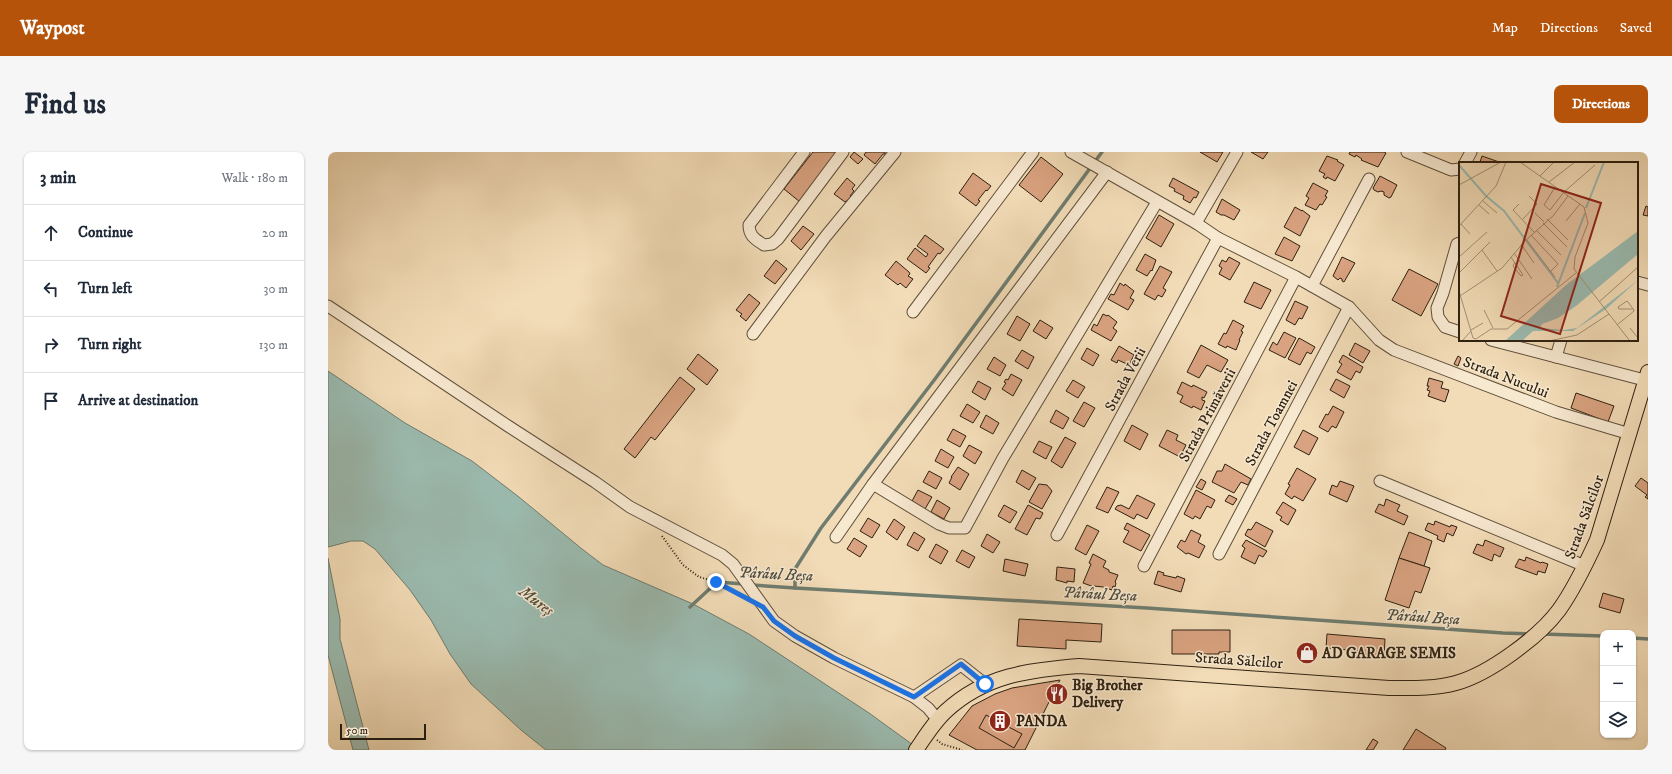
<!DOCTYPE html>
<html lang="en">
<head>
<meta charset="utf-8">
<style>
	:root { --surface:#fff; --page:#f6f6f7; --text:#1f2937; --muted:#747a83; --line:#e0e1e3; --accent:#b45309 }
	body { margin:0; font-family:"IM FELL DW Pica",serif; background:var(--page); color:var(--text) }
	.controls { position:absolute; right:12px; bottom:12px; display:grid; overflow:hidden; border-radius:8px; box-shadow:0 1px 3px #0004 }
	.controls button { width:36px; height:36px; display:grid; place-items:center; padding:0; border:0; border-bottom:1px solid var(--line); background:var(--surface); color:var(--text); font:20px sans-serif }
	.scale { position:absolute; left:12px; bottom:10px; width:86px; box-sizing:border-box; padding-left:4px; border:2px solid #2e2010; border-top:0; font-size:11px; line-height:14px; white-space:nowrap; color:#2e2010; -webkit-text-stroke:3px #f7e8d0; paint-order:stroke }
	.stop { position:absolute; width:12px; height:12px; margin:-9px; border:3px solid #1a73e8; border-radius:50%; background:#fff }
	.stop.end { background:#1a73e8; border-color:#fff; box-shadow:0 1px 4px #0008 }
	.list { margin:0; padding:0; list-style:none }
	h2 { display:flex; justify-content:space-between; align-items:center; height:52px; margin:0; padding:0 16px; font-size:17px }
	h2 small { font-size:13px; font-weight:400; color:var(--muted) }
	.list li { display:grid; grid-template-columns:26px 1fr auto; gap:12px; align-items:center; box-sizing:border-box; height:56px; padding:0 16px; border-top:1px solid var(--line) }
	.list b { display:block; font-size:15px; white-space:nowrap }
	.list em { font-size:13px; font-style:normal; color:var(--muted) }
	.icon { flex:none; width:22px; height:22px; fill:none; stroke:currentColor; stroke-width:2; stroke-linecap:round; stroke-linejoin:round }
	.map { position:relative; flex:none; width:1320px; height:598px; overflow:hidden; border-radius:8px }
	header { display:flex; align-items:center; gap:24px; box-sizing:border-box; height:56px; padding:0 20px; background:var(--accent); color:#fff }
	header strong { font-size:19px }
	nav { display:flex; gap:22px; margin-inline-start:auto; font-size:14px }
	.intro { display:flex; align-items:center; justify-content:space-between; box-sizing:border-box; height:96px; padding:0 24px }
	h1 { margin:0; font-size:28px }
	.button { padding:10px 18px; border-radius:8px; background:var(--accent); color:#fff; font-size:14px; font-weight:700 }
	main { display:flex; gap:24px; padding:0 24px }
	aside { flex:1; background:var(--surface); border-radius:8px; box-shadow:0 1px 3px #0004 }
	.map>svg:first-child { display:block }
</style>
</head>
<body>
<header>
<strong>Waypost</strong>
<nav><a>Map</a><a>Directions</a><a>Saved</a></nav>
</header>
<div class="intro"><h1>Find us</h1><a class="button">Directions</a></div>
<main>
<aside>
<h2>3 min<small>Walk · 180 m</small></h2>
<ul class="list">
<li><svg class="icon" aria-label="ahead" viewBox="0 0 24 24"><path d="M12 20V5M6 11l6-6 6 6"/></svg><div><b>Continue</b></div><em>20 m</em></li>
<li><svg class="icon" aria-label="left" viewBox="0 0 24 24"><path d="M17 20v-9H6M10 6l-5 5 5 5"/></svg><div><b>Turn left</b></div><em>30 m</em></li>
<li><svg class="icon" aria-label="right" viewBox="0 0 24 24"><path d="M7 20v-9h11M14 6l5 5-5 5"/></svg><div><b>Turn right</b></div><em>130 m</em></li>
<li><svg class="icon" aria-label="arrive" viewBox="0 0 24 24"><path d="M6 21V4h12l-3 4 3 4H6"/></svg><div><b>Arrive at destination</b></div></li>
</ul>
</aside>
<div class="map">
<svg width="1320" height="598" viewBox="0 0 1320 598">
	<rect width="100%" height="100%" fill="#f2dcb7"/>
	<filter id="stains"><feTurbulence type="fractalNoise" baseFrequency=".005" numOctaves="4"/><feColorMatrix values="0 0 0 0 .2 0 0 0 0 .09 0 0 0 0 .02 0 0 0 .5 -.17"/></filter>
	<radialGradient id="worn" r=".72"><stop offset=".6" stop-color="#630" stop-opacity="0"/><stop offset="1" stop-color="#630" stop-opacity=".3"/></radialGradient>
	<!-- water -->
	<g fill="#9bbbb0" stroke="#6f7d70">
		<polygon points="0,219 77,271 144,309 191,345 254,397 275,413 365,452 421,482 541,561 592,598 218,598 193,578 143,532 122,502 103,468 82,438 47,397 35,389 23,389 0,395"/>
		<polygon points="0,406 12,467 12,487 41,598 25,598 0,503"/>
	</g>
	<g fill="none" stroke-linecap="round" stroke-linejoin="round">
		<!-- stream -->
		<g stroke="#6f7d70" stroke-width="3.5">
			<polyline points="424,433 467,436 819,456 1175,481 1202,482"/>
			<polyline points="467,436 467,417 493,376 607,227 774,0"/>
			<polyline points="362,455 389,430 416,432"/>
			<polyline points="1214,482 1275,484"/>
			<polyline points="1305,486 1320,487"/>
		</g>
	</g>
	<!-- building -->
	<g fill="#d9a280" stroke="#2e2010">
		<polygon points="485,0 508,0 510,2 472,50 456,37"/>
		<polygon points="526,0 535,7 530,12 522,5"/>
		<polygon points="538,0 557,0 557,2 555,2 547,12 536,3"/>
		<polygon points="872,0 895,0 889,10"/>
		<polygon points="923,0 940,0 935,7"/>
		<polygon points="1022,0 1056,0 1058,1 1050,15 1033,8 1034,7 1028,3 1027,5 1021,2"/>
		<polygon points="999,4 1010,8 1009,9 1016,13 1007,29 999,25 998,27 995,25 997,22 991,19"/>
		<polygon points="1154,4 1174,11 1153,11 1152,10"/>
		<polygon points="713,5 735,22 713,50 691,33"/>
		<polygon points="645,21 663,34 659,39 658,38 650,48 652,49 648,54 631,41"/>
		<polygon points="1052,24 1069,33 1063,45 1061,46 1056,43 1056,40 1053,39 1050,40 1046,38 1045,36"/>
		<polygon points="519,26 527,33 524,37 526,39 522,44 524,45 517,50 506,42"/>
		<polygon points="845,26 871,40 868,46 866,45 862,51 855,47 856,44 846,39 847,37 841,34"/>
		<polygon points="985,31 1000,39 997,44 999,45 994,53 992,52 988,58 977,53 981,46 978,44"/>
		<polygon points="894,47 912,58 906,68 896,63 893,63 888,60"/>
		<polygon points="1318,54 1320,55 1320,64 1315,63"/>
		<polygon points="967,55 974,59 974,58 982,64 972,84 956,75"/>
		<polygon points="831,63 846,72 833,95 818,86"/>
		<polygon points="475,74 486,82 473,98 463,89"/>
		<polygon points="597,83 616,97 612,102 610,101 600,115 602,116 598,121 579,107 587,96 598,105 600,102 589,94"/>
		<polygon points="956,85 972,94 964,109 947,102"/>
		<polygon points="817,102 828,108 824,119 823,118 819,124 808,118"/>
		<polygon points="901,105 912,111 902,128 891,122 894,116 891,114 894,108 898,110"/>
		<polygon points="1014,105 1027,111 1016,130 1014,129 1014,127 1012,126 1010,128 1005,124"/>
		<polygon points="448,108 459,117 447,132 436,124"/>
		<polygon points="568,109 581,120 582,122 580,124 585,127 578,136 572,131 570,133 557,123"/>
		<polygon points="832,114 844,120 835,136 838,138 834,145 830,143 827,148 816,142"/>
		<polygon points="1081,117 1110,132 1093,164 1064,148"/>
		<polygon points="926,130 943,138 933,157 916,150"/>
		<polygon points="792,131 796,134 797,132 806,139 802,146 806,148 800,158 780,147 783,142 786,143"/>
		<polygon points="421,142 432,151 418,169 412,164 414,162 408,158"/>
		<polygon points="967,149 980,155 974,167 971,166 967,173 958,168"/>
		<polygon points="775,162 779,164 780,163 789,170 785,176 789,179 783,189 763,178 766,172 769,174"/>
		<polygon points="689,164 702,172 692,189 679,182"/>
		<polygon points="712,168 725,176 718,187 705,179"/>
		<polygon points="905,168 916,174 913,179 915,180 911,188 912,188 908,198 899,194 898,196 890,192 896,181 898,182"/>
		<polygon points="956,180 968,186 957,206 941,198 945,190 949,193"/>
		<polygon points="971,186 987,195 983,202 979,200 972,213 960,207"/>
		<polygon points="1027,191 1042,199 1035,211 1021,203"/>
		<polygon points="873,193 900,208 893,220 879,213 871,226 859,220"/>
		<polygon points="791,194 806,203 801,213 790,208 789,211 783,208"/>
		<polygon points="759,196 771,203 765,214 753,207"/>
		<polygon points="694,198 706,205 700,217 687,209"/>
		<polygon points="370,202 390,218 379,233 359,217"/>
		<polygon points="1015,203 1035,215 1032,221 1028,219 1023,228 1009,220 1014,212 1011,210"/>
		<polygon points="1130,204 1133,206 1130,214 1126,212"/>
		<polygon points="666,205 678,213 672,224 659,217"/>
		<polygon points="683,222 694,228 685,244 674,237 678,231 676,230 678,227 680,228"/>
		<polygon points="352,225 367,237 327,288 323,285 307,306 296,297"/>
		<polygon points="1101,226 1115,230 1113,236 1121,238 1117,250 1100,244 1102,239 1099,238 1101,234 1099,234"/>
		<polygon points="1008,227 1022,234 1016,246 1002,238"/>
		<polygon points="745,228 757,235 750,246 738,239"/>
		<polygon points="650,229 663,236 657,248 644,240"/>
		<polygon points="854,230 864,235 865,233 879,240 876,246 874,245 874,248 877,249 873,258 865,254 864,256 852,250 855,244 849,241"/>
		<polygon points="1248,241 1286,254 1280,270 1243,256"/>
		<polygon points="756,250 767,256 756,275 745,269"/>
		<polygon points="639,252 652,260 645,271 632,264"/>
		<polygon points="1005,254 1016,260 1008,276 1004,274 1000,280 991,275 998,262 1000,263"/>
		<polygon points="728,258 741,266 735,277 722,270"/>
		<polygon points="658,263 671,271 665,282 652,275"/>
		<polygon points="804,273 820,282 812,298 796,289"/>
		<polygon points="625,277 638,284 632,295 619,288"/>
		<polygon points="839,278 850,283 848,288 858,293 852,305 831,294"/>
		<polygon points="975,278 990,286 981,303 966,295"/>
		<polygon points="737,285 748,291 734,316 723,309"/>
		<polygon points="711,289 724,295 718,307 705,300"/>
		<polygon points="641,293 654,300 647,312 635,304"/>
		<polygon points="613,297 626,305 620,316 607,309"/>
		<polygon points="897,312 923,327 920,333 913,330 906,341 884,330 889,319 894,319"/>
		<polygon points="630,315 641,322 632,338 621,331 624,325 623,325"/>
		<polygon points="969,316 988,327 975,349 966,344 964,347 957,342 962,333 960,332"/>
		<polygon points="694,318 708,326 701,338 688,330"/>
		<polygon points="601,319 614,326 608,337 595,330"/>
		<polygon points="1313,326 1320,331 1320,347 1317,345 1319,343 1307,334"/>
		<polygon points="873,327 878,330 874,338 868,335"/>
		<polygon points="1012,329 1026,334 1019,350 1001,342 1004,333 1009,335"/>
		<polygon points="711,332 719,333 724,339 714,357 701,350"/>
		<polygon points="779,335 791,340 780,361 768,356"/>
		<polygon points="590,338 604,345 597,357 584,349"/>
		<polygon points="868,338 887,348 883,356 879,354 872,367 867,364 865,367 856,362"/>
		<polygon points="809,343 827,352 819,367 809,362 806,367 787,357 789,354 793,353 801,357"/>
		<polygon points="901,343 909,347 905,353 897,349"/>
		<polygon points="1058,347 1072,353 1069,359 1080,364 1076,373 1047,360 1051,352 1056,354"/>
		<polygon points="609,348 622,356 616,367 603,360"/>
		<polygon points="955,350 968,358 960,373 952,368 954,365 948,361"/>
		<polygon points="676,353 689,360 682,371 670,364"/>
		<polygon points="700,353 715,361 712,367 708,366 699,383 687,377"/>
		<polygon points="540,366 552,373 544,386 532,379"/>
		<polygon points="566,367 577,375 569,388 558,380"/>
		<polygon points="1107,369 1122,375 1123,373 1129,375 1125,384 1119,381 1116,390 1109,387 1110,384 1097,378 1100,371 1106,373"/>
		<polygon points="928,370 945,379 937,395 917,383 920,377 923,378"/>
		<polygon points="799,371 822,383 813,399 795,390 801,379 796,377"/>
		<polygon points="759,373 771,379 758,403 747,397"/>
		<polygon points="863,378 873,383 870,390 877,394 871,406 860,401 858,402 849,395 853,388 857,390"/>
		<polygon points="586,380 597,387 590,399 579,393"/>
		<polygon points="1081,380 1104,389 1096,414 1071,406"/>
		<polygon points="659,382 672,390 665,401 653,394"/>
		<polygon points="526,386 539,394 532,405 519,397"/>
		<polygon points="918,388 939,399 935,405 931,403 927,412 913,405 917,396 914,394"/>
		<polygon points="1157,388 1176,396 1172,405 1166,402 1164,409 1145,401 1149,392 1155,394"/>
		<polygon points="608,392 620,399 613,412 601,405"/>
		<polygon points="634,398 647,405 641,416 628,409"/>
		<polygon points="765,402 778,409 775,415 781,418 781,420 790,423 787,430 788,431 787,435 785,434 784,438 775,435 766,434 766,435 755,431 763,412 761,411"/>
		<polygon points="1198,405 1213,411 1214,410 1220,412 1217,421 1210,419 1209,423 1187,415 1191,407 1197,409"/>
		<polygon points="1071,406 1102,416 1093,441 1087,439 1081,456 1057,448"/>
		<polygon points="677,407 700,412 697,424 675,419"/>
		<polygon points="729,415 747,417 746,430 739,429 739,431 728,428"/>
		<polygon points="830,419 836,421 835,423 848,426 849,424 857,427 853,440 826,432"/>
		<polygon points="1275,441 1296,447 1292,461 1271,455"/>
		<polygon points="691,467 774,472 773,490 738,488 738,497 689,494"/>
		<polygon points="844,478 902,478 902,500 891,500 891,502 844,502"/>
		<polygon points="999,482 1057,487 1056,504 1032,502 1032,499 998,496"/>
		<polygon points="732,528 697,598 649,598 621,583 644,554 667,542 684,536"/>
		<polygon points="658,563 694,582 686,596 651,576"/>
		<polygon points="1088,577 1118,596 1117,598 1075,598"/>
		<polygon points="1045,587 1050,590 1045,598 1038,598"/>
	</g>
	<g fill="none" stroke-linecap="round" stroke-linejoin="round">
		<!-- minor casing -->
		<g stroke="#5f4f3a" stroke-width="13">
			<g id="minor">
				<path d="M476,0L421,73C421,84 427,87 436,93L444,92L450,87L515,0"/>
				<polyline points="743,0 868,71 890,86 968,125 1021,155 1051,188 1066,198 1228,260 1302,282"/>
				<polyline points="1079,0 1123,18 1132,17"/>
				<polyline points="1137,11 1143,0"/>
				<polyline points="868,71 909,0"/>
				<polyline points="1132,91 1129,92 1115,141 1109,156 1110,165 1117,175 1132,180"/>
				<polyline points="1309,130 1320,133"/>
				<polyline points="984,134 1041,27"/>
				<polyline points="0,154 180,274 267,330 302,355 394,403 405,412 446,469 467,484 506,506 586,545 600,556 610,568"/>
				<polyline points="585,160 705,0"/>
				<polyline points="425,182 498,84 567,0"/>
				<polyline points="1163,188 1320,229"/>
				<polyline points="1228,205 1233,188"/>
				<polyline points="1052,329 1257,414"/>
				<polyline points="545,332 611,372 621,376 637,376 675,306 829,50"/>
				<polyline points="729,383 890,86"/>
				<polyline points="508,385 545,332 779,20"/>
				<polyline points="891,402 1021,155"/>
				<polyline points="816,414 968,125"/>
				<polyline points="586,545 633,513 657,532"/>
			</g>
		</g>
		<!-- major casing -->
		<g stroke="#2e2010" stroke-width="16">
			<path id="major" d="M588,598C597,585 606,570 618,559C657,523 701,518 751,514L1061,536C1083,536 1106,537 1128,531C1161,522 1211,485 1231,458C1246,437 1258,412 1269,388L1320,220"/>
		</g>
		<!-- path -->
		<g stroke="#2e2010" stroke-width="2" stroke-dasharray="1 2" stroke-linecap="butt">
			<polyline points="334,384 355,413 371,425 389,430 413,443"/>
			<polyline points="609,588 614,592 634,598"/>
		</g>
		<!-- minor -->
		<use href="#minor" stroke="#f7e8d0" stroke-width="11"/>
		<!-- major -->
		<use href="#major" stroke="#f2dcb7" stroke-width="14"/>
	</g>
	<g fill="none" stroke-linecap="round" stroke-linejoin="round">
		<!-- route -->
		<polyline stroke="#1a73e8" stroke-width="5" points="388,430 435,455 446,469 467,484 506,506 586,545 633,512 657,532"/>
	</g>
	<!-- icons -->
	<defs>
		<g id="shop-disc" transform="scale(1.15)"><circle r="9.5" fill="#8f2418" stroke="#f7e8d0"/><path d="M-5-2.5h2.3a2.7 3.5 0 0 1 5.4 0H5L5.5 6h-11ZM-1.5-2.5h3a1.5 2.3 0 0 0-3 0Z" fill="#fff"/></g>
		<g id="restaurant-disc" transform="scale(1.15)"><circle r="9.5" fill="#8f2418" stroke="#f7e8d0"/><path d="M-5-6h1v4h1v-4h1v4h1v-4h1v5L-1.5 .5V6h-2V.5L-5-1ZM5-6V6H3V1.5H1.5Q1.5-4 5-6Z" fill="#fff"/></g>
		<g id="building-disc" transform="scale(1.15)"><circle r="9.5" fill="#8f2418" stroke="#f7e8d0"/><path d="M-4-6H4V6H1V3H-1V6H-4ZM-2.5-4.3h1.7v1.8h-1.7ZM.8-4.3h1.7v1.8H.8ZM-2.5-1h1.7V.8h-1.7ZM.8-1h1.7V.8H.8Z" fill="#fff"/></g>
	</defs>
	<g fill-rule="evenodd">
		<use href="#shop-disc" x="979" y="501"/>
		<use href="#restaurant-disc" x="729" y="542"/>
		<use href="#building-disc" x="672" y="569"/>
	</g>
	<g text-anchor="middle" stroke-width="3" stroke-linejoin="round" paint-order="stroke">
		<!-- street labels -->
		<g font-size="15" fill="#2e2010" stroke="#f7e8d0">
			<text transform="translate(1178 225) rotate(21)" y="5">Strada Nucului</text>
			<text transform="translate(797 227) rotate(-62)" y="5">Strada Verii</text>
			<text transform="translate(879 263) rotate(-62)" y="5">Strada Primăverii</text>
			<text transform="translate(943 271) rotate(-62)" y="5">Strada Toamnei</text>
			<text transform="translate(1256 365) rotate(-70)" y="5">Strada Sălcilor</text>
			<text transform="translate(911 508) rotate(4)" y="5">Strada Sălcilor</text>
		</g>
		<!-- poi labels -->
		<g font-size="15" font-weight="bold" fill="#2e2010" stroke="#f7e8d0" text-anchor="start">
			<text x="994" y="506">AD GARAGE SEMIS</text>
			<text x="744" y="538">Big Brother<tspan x="744" dy="17">Delivery</tspan></text>
			<text x="688" y="574">PANDA</text>
		</g>
		<!-- water labels -->
		<g font-size="16" font-style="italic" fill="#4f4e40" stroke="#f7e8d0">
			<text transform="translate(448 421) rotate(3)" y="6">Pârâul Beșa</text>
			<text transform="translate(772 441) rotate(3)" y="6">Pârâul Beșa</text>
			<text transform="translate(209 448) rotate(36)" y="6">Mureș</text>
			<text transform="translate(1095 464) rotate(4)" y="6">Pârâul Beșa</text>
		</g>
	</g>
	<!-- overview -->
	<g transform="translate(1131 10)">
		<rect width="179" height="179" fill="#f2dcb7"/>
		<path d="M179,69V92L117,144L99,156L83,162L81,166L105,168L118,166L179,118L147,147L114,169H74L63,179H46L107,123Z" fill="#9bbbb0"/>
		<path fill="none" stroke="#9bbbb0" stroke-width="2" d="M0,3L27,34L45,49L99,121M127,46L145,0M98,125L126,51"/>
		<path fill="none" stroke="#a49174" stroke-width="1" d="M61,0L125,45L129,61L116,95L115,107L171,179M81,14L95,0M90,20L116,0M0,23L42,0M96,25L85,43L91,48L105,30L136,3M24,39L38,51M60,42L54,48L75,70M20,43L30,52M76,51L85,60M64,57L78,42L70,34M88,57L109,78M107,59L121,42M84,61L108,85M2,62L11,72M0,64L37,24L47,0M77,68L102,93M72,73L99,102L91,110M67,77L96,115M62,82L75,101M23,88L38,109M55,91L73,117M0,95L28,70M52,95L64,113M56,100L54,104L62,114L64,113M0,111L31,80M0,129L14,176L17,177L32,167H48L117,111M1,134L43,106L66,79L94,54L109,34M140,140L179,105M25,148L34,166M158,163L175,149V148L169,140L168,139L159,145L160,147H174M171,166L179,176M12,168L24,161M3,179L12,169M90,179L118,173L150,152"/>
		<path fill="#8f2418" fill-opacity="0.15" stroke="#8f2418" stroke-width="2" d="M82,22L142,41L101,172L42,154Z"/>
		<rect width="179" height="179" fill="none" stroke="#2e2010" stroke-width="2"/>
	</g>
	<rect width="100%" height="100%" filter="url(#stains)"/>
	<rect width="100%" height="100%" fill="url(#worn)"/>
</svg>
<div class="controls">
<button>+</button>
<button>−</button>
<button><svg class="icon" aria-label="layers" viewBox="0 0 24 24"><path d="M12 4l9 5-9 5-9-5zM3 14l9 5 9-5"/></svg></button>
</div>
<div class="scale">50 m</div>
<div class="stop" style="left:657px;top:532px"></div>
<div class="stop end" style="left:388px;top:430px"></div>
</div>
</main>
</body>
</html>
